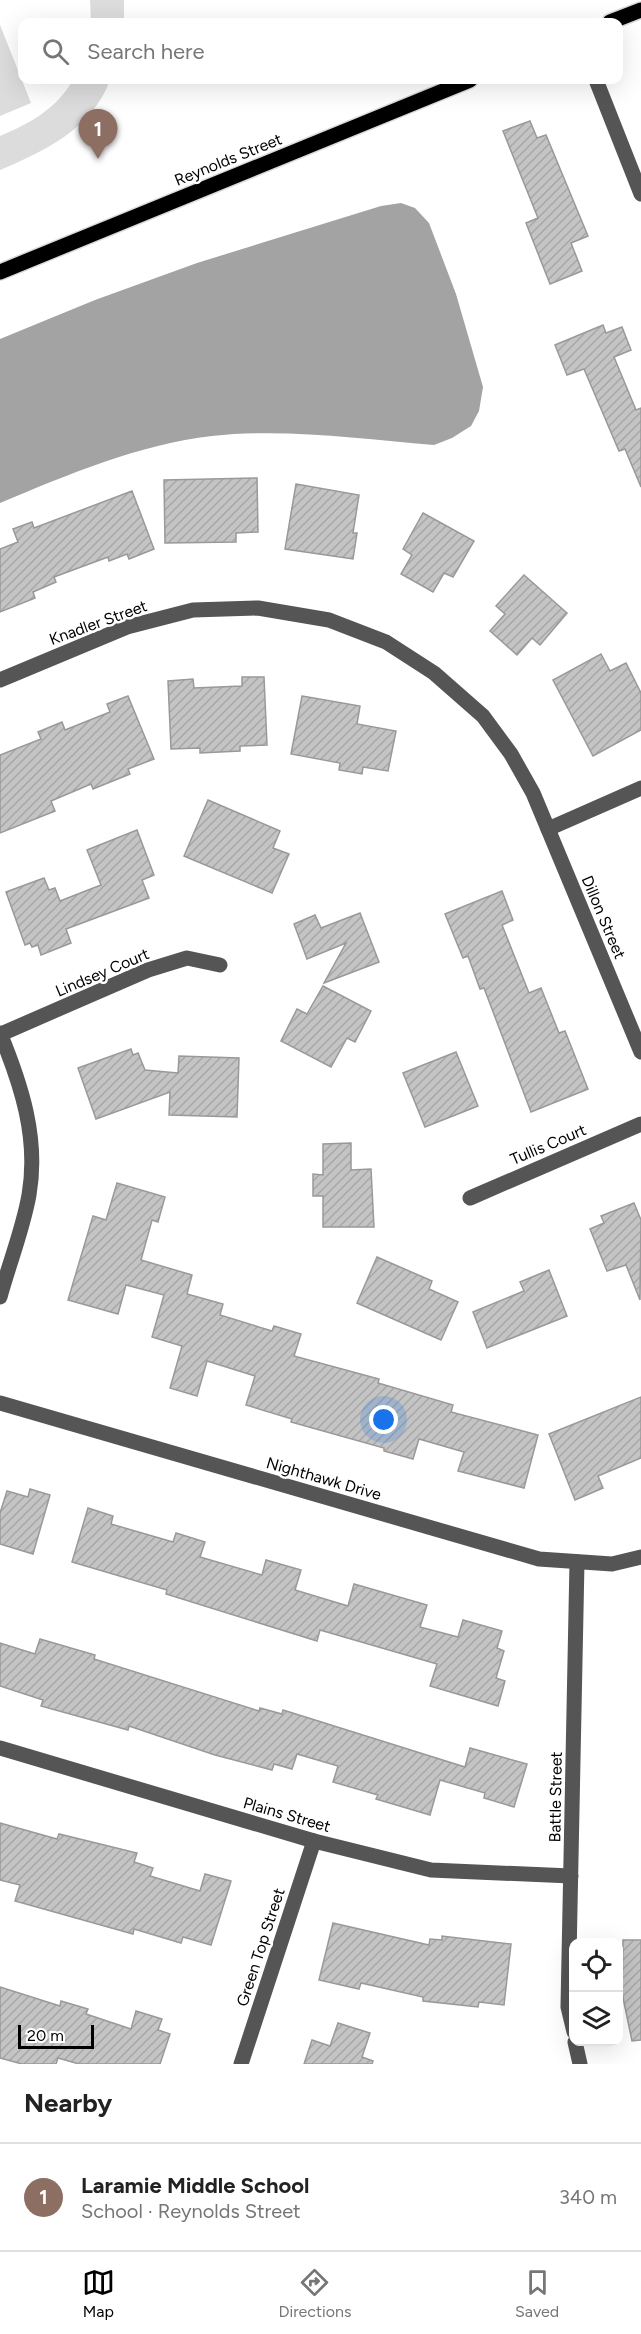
<!DOCTYPE html>
<html lang="en">
<head>
<meta charset="utf-8">
<style>
	:root { --surface:#fff; --page:#f6f6f6; --text:#222; --muted:#767676; --line:#e0e0e0; --accent:#000 }
	body { margin:0; font-family:Figtree,sans-serif; background:var(--page); color:var(--text) }
	.controls { position:absolute; right:18px; bottom:18px; display:grid; overflow:hidden; border-radius:12px; box-shadow:0 6px 24px #0002 }
	.controls button { width:54px; height:54px; display:grid; place-items:center; padding:0; border:0; border-bottom:2px solid var(--line); background:var(--surface); color:var(--text); font:30px sans-serif }
	.scale { position:absolute; left:18px; bottom:15px; width:76px; box-sizing:border-box; padding-left:6px; border:3px solid #000; border-top:0; font-size:16px; line-height:21px; white-space:nowrap; color:#000; -webkit-text-stroke:4px #fff; paint-order:stroke }
	.you { position:absolute; left:384px; top:1420px; width:21px; height:21px; margin:-15px; border:4px solid #fff; border-radius:50%; background:#1a73e8; box-shadow:0 0 0 9px #1a73e833 }
	.badge { display:grid; place-items:center; width:39px; height:39px; border-radius:50%; background:var(--accent); color:#fff; font-size:20px; font-weight:700 }
	.pin { position:absolute; translate:-50% -50px; filter:drop-shadow(0 2px 3px #0008) }
	.pin::after { content:''; position:absolute; top:32px; width:21px; height:18px; background:inherit; clip-path:polygon(0 0,100% 0,50% 100%) }
	.list { margin:0; padding:0; list-style:none }
	h2 { display:flex; justify-content:space-between; align-items:center; height:78px; margin:0; padding:0 24px; font-size:26px }
	h2 small { font-size:20px; font-weight:400; color:var(--muted) }
	.list li { display:grid; grid-template-columns:39px 1fr auto; gap:18px; align-items:center; box-sizing:border-box; height:108px; padding:0 24px; border-top:2px solid var(--line) }
	.list b { display:block; font-size:22px; white-space:nowrap }
	.list p { margin:0; font-size:20px; white-space:nowrap; color:var(--muted) }
	.list em { font-size:20px; font-style:normal; color:var(--muted) }
	.icon { flex:none; width:33px; height:33px; fill:none; stroke:currentColor; stroke-width:2; stroke-linecap:round; stroke-linejoin:round }
	.map { position:relative; flex:none; width:641px; height:2064px; overflow:hidden }
	.search { position:absolute; background:var(--surface); box-shadow:0 6px 24px #0002; left:18px; right:18px; top:18px; height:66px; display:flex; align-items:center; gap:15px; box-sizing:border-box; padding:0 21px; border-radius:12px; color:var(--muted); font-size:22px }
	.sheet { height:186px; background:var(--surface) }
	nav { display:flex; justify-content:space-around; align-items:center; box-sizing:border-box; height:84px; border-top:2px solid var(--line); background:var(--surface); font-size:16px; color:var(--muted) }
	nav a { display:grid; justify-items:center; gap:3px }
	nav .on { color:var(--accent) }
	.map>svg:first-child { display:block }
</style>
</head>
<body>
<div class="map">
<svg width="641" height="2064" viewBox="0 0 641 2064">
	<defs>
		<pattern id="building-hatch" width="6" height="6" patternUnits="userSpaceOnUse" patternTransform="scale(1.5)"><rect width="6" height="6" fill="#c4c4c4"/><path d="M-1 1l2-2M0 6l6-6M5 7l2-2" fill="none" stroke="#a7a7a7"/></pattern>
	</defs>
	<rect width="100%" height="100%" fill="#fff"/>
	<!-- pitch -->
	<g fill="#dcdcdc">
		<polygon points="90,0 124,0 124,22 91,22"/>
		<polygon points="0,25 31,103 0,116"/>
		<path d="M73,80H110C92,129 45,151 0,170V136C31,123 56,109 73,80Z"/>
	</g>
	<!-- water -->
	<path fill="#a3a3a3" d="M401,203L415,208L429,223L456,294L483,387L479,411L471,426L452,438L434,445C361,439 286,428 212,436C140,444 67,475 0,503V339L95,300L197,263L381,206Z"/>
	<!-- building -->
	<g fill="url(#building-hatch)" stroke="#999" stroke-width="1.5">
		<polygon points="530,121 537,138 546,135 588,236 571,243 582,271 550,284 526,223 538,218 503,131"/>
		<polygon points="603,325 606,333 622,327 631,350 614,357 636,410 641,408 641,487 625,449 619,451 584,369 567,375 555,345"/>
		<polygon points="257,478 258,532 236,533 236,542 165,543 164,480"/>
		<polygon points="296,484 359,495 353,533 357,533 353,559 285,549"/>
		<polygon points="132,491 154,549 129,559 127,554 109,561 108,557 54,577 56,582 33,592 35,598 0,612 0,549 18,542 13,529 32,522 34,528"/>
		<polygon points="423,513 474,541 453,577 444,573 433,592 401,574 412,555 403,549"/>
		<polygon points="524,575 567,613 540,645 532,638 517,655 490,631 505,614 496,606"/>
		<polygon points="601,654 610,671 626,663 641,693 641,730 593,756 553,680"/>
		<polygon points="242,677 264,677 267,745 240,746 240,751 200,753 200,748 171,749 168,681 193,679 194,688 242,686"/>
		<polygon points="128,696 154,759 128,769 130,774 93,789 91,784 51,801 55,811 0,833 0,755 41,739 38,732 62,722 65,730 110,712 107,704"/>
		<polygon points="302,696 360,706 357,724 396,731 388,771 363,767 362,774 339,770 340,763 291,754"/>
		<polygon points="208,800 280,831 273,848 289,854 272,893 184,856"/>
		<polygon points="137,830 154,875 142,880 149,898 66,929 71,943 41,955 38,945 32,947 30,943 25,945 6,892 44,878 49,890 55,888 60,901 101,885 87,850"/>
		<polygon points="502,891 513,920 502,925 529,993 541,988 559,1033 565,1031 588,1089 531,1112 484,988 480,989 468,956 463,958 445,914"/>
		<polygon points="360,913 379,962 324,983 346,943 307,959 294,924 315,915 321,928"/>
		<polygon points="323,986 371,1011 355,1042 347,1038 331,1067 281,1041 297,1009 307,1014"/>
		<polygon points="131,1049 133,1055 138,1053 145,1070 178,1073 179,1056 239,1058 237,1117 169,1115 170,1092 96,1119 78,1068"/>
		<polygon points="456,1052 478,1106 425,1127 403,1073"/>
		<polygon points="351,1143 351,1170 371,1169 374,1227 323,1227 323,1196 313,1196 313,1174 323,1175 323,1144"/>
		<polygon points="117,1183 165,1197 158,1222 152,1220 141,1260 192,1275 187,1294 223,1304 220,1315 272,1331 274,1326 301,1334 294,1356 379,1379 378,1383 453,1405 451,1412 538,1435 524,1488 458,1471 464,1452 419,1439 413,1459 384,1451 384,1448 291,1422 292,1419 246,1405 255,1376 207,1361 197,1396 170,1388 182,1346 152,1337 164,1295 126,1285 118,1314 68,1300 93,1216 106,1220"/>
		<polygon points="634,1203 641,1220 640,1300 626,1265 607,1271 590,1229 604,1223 601,1216"/>
		<polygon points="377,1257 432,1281 429,1289 458,1302 441,1340 357,1303"/>
		<polygon points="549,1270 567,1316 487,1348 473,1312 524,1291 520,1282"/>
		<polygon points="641,1397 641,1458 598,1476 603,1488 575,1500 549,1434"/>
		<polygon points="30,1489 50,1495 33,1554 0,1544 0,1513 7,1491 28,1497"/>
		<polygon points="88,1508 113,1516 111,1524 173,1542 176,1533 205,1542 200,1557 262,1575 266,1560 301,1570 295,1590 348,1606 354,1584 427,1605 420,1627 458,1637 463,1620 502,1631 497,1648 504,1651 496,1678 505,1681 498,1706 430,1686 437,1664 320,1630 317,1641 166,1594 167,1590 72,1562"/>
		<polygon points="40,1639 95,1655 94,1659 259,1711 260,1708 282,1714 283,1710 465,1767 470,1748 527,1764 514,1807 484,1798 485,1793 440,1780 430,1815 376,1799 378,1795 333,1782 338,1766 297,1754 292,1769 274,1764 272,1770 215,1755 129,1726 128,1730 41,1706 43,1700 0,1686 0,1643 35,1654"/>
		<polygon points="0,1823 57,1839 59,1834 137,1853 134,1862 153,1868 150,1876 200,1891 205,1874 231,1881 211,1945 183,1937 181,1943 134,1929 133,1934 15,1901 20,1885 0,1880"/>
		<polygon points="333,1923 429,1945 430,1939 442,1940 442,1936 511,1944 504,2005 479,2002 478,2007 423,2001 423,1997 361,1983 359,1989 319,1980"/>
		<polygon points="623,1940 641,1940 641,2040 632,2041 622,1993"/>
		<polygon points="0,1987 60,2006 61,2001 88,2009 86,2014 131,2029 136,2011 162,2019 158,2030 170,2034 160,2064 79,2064 58,2058 56,2064 22,2064 0,2058"/>
		<polygon points="338,2023 370,2033 362,2057 373,2061 372,2064 304,2064 312,2040 330,2046"/>
	</g>
	<g fill="none" stroke-linecap="round" stroke-linejoin="round">
		<!-- major casing -->
		<g stroke="#dbdbdb" stroke-width="18">
			<g id="major">
				<polyline points="610,22 641,10"/>
				<polyline points="0,272 470,80"/>
			</g>
		</g>
		<!-- minor -->
		<g stroke="#555" stroke-width="15">
			<polyline points="596,80 641,194"/>
			<polyline points="0,680 127,627 193,610 258,608 329,620 386,642 434,673 483,716 511,754 533,793 641,1052"/>
			<polyline points="548,829 641,788"/>
			<path d="M0,1033C21,1084 39,1138 29,1195C23,1229 9,1264 0,1297"/>
			<polyline points="1,1034 148,970 187,958 220,965"/>
			<polyline points="470,1198 641,1124"/>
			<polyline points="0,1403 539,1559 612,1564 641,1557"/>
			<polyline points="0,1748 314,1841 431,1870 571,1876"/>
			<polyline points="574,2032 568,2007 577,1562"/>
			<polyline points="575,2042 580,2064"/>
			<polyline points="241,2064 314,1841"/>
		</g>
		<!-- major -->
		<use href="#major" stroke="#000" stroke-width="15"/>
	</g>
	<g text-anchor="middle" stroke-width="5" stroke-linejoin="round" paint-order="stroke">
		<!-- street labels -->
		<g font-size="16" fill="#000" stroke="#fff">
			<text transform="translate(228 159) rotate(-22)" y="6">Reynolds Street</text>
			<text transform="translate(98 622) rotate(-20)" y="6">Knadler Street</text>
			<text transform="translate(604 917) rotate(67)" y="6">Dillon Street</text>
			<text transform="translate(102 972) rotate(-23)" y="6">Lindsey Court</text>
			<text transform="translate(548 1144) rotate(-23)" y="6">Tullis Court</text>
			<text transform="translate(324 1478) rotate(16)" y="6">Nighthawk Drive</text>
			<text transform="translate(555 1797) rotate(-89)" y="6">Battle Street</text>
			<text transform="translate(287 1814) rotate(16)" y="6">Plains Street</text>
			<text transform="translate(260 1947) rotate(-72)" y="6">Green Top Street</text>
		</g>
	</g>
</svg>
<div class="controls">
<button><svg class="icon" aria-label="locate" viewBox="0 0 24 24"><circle cx="12" cy="12" r="6"/><path d="M12 2v4M12 18v4M2 12h4M18 12h4"/></svg></button>
<button><svg class="icon" aria-label="layers" viewBox="0 0 24 24"><path d="M12 4l9 5-9 5-9-5zM3 14l9 5 9-5"/></svg></button>
</div>
<div class="scale">20 m</div>
<div class="you"></div>
<div class="pin badge" style="left:98px;top:159px;background:#8d6e63">1</div>
<div class="search"><svg class="icon" aria-label="search" viewBox="0 0 24 24"><circle cx="10" cy="10" r="6"/><path d="M15 15l6 6"/></svg>Search here</div>
</div>
<section class="sheet">
<h2>Nearby<small></small></h2>
<ul class="list">
<li><span class="badge" style="background:#8d6e63">1</span><div><b>Laramie Middle School</b><p>School · Reynolds Street</p></div><em>340 m</em></li>
</ul>
</section>
<nav>
<a class="on"><svg class="icon" aria-label="map" viewBox="0 0 24 24"><path d="M3 6l6-2 6 2 6-2v14l-6 2-6-2-6 2zM9 4v14M15 6v14"/></svg>Map</a>
<a><svg class="icon" aria-label="directions" viewBox="0 0 24 24"><path d="M12 3l9 9-9 9-9-9zM9 14v-3h6M13 9l2 2-2 2"/></svg>Directions</a>
<a><svg class="icon" aria-label="saved" viewBox="0 0 24 24"><path d="M7 4h10v16l-5-4-5 4z"/></svg>Saved</a>
</nav>
</body>
</html>
